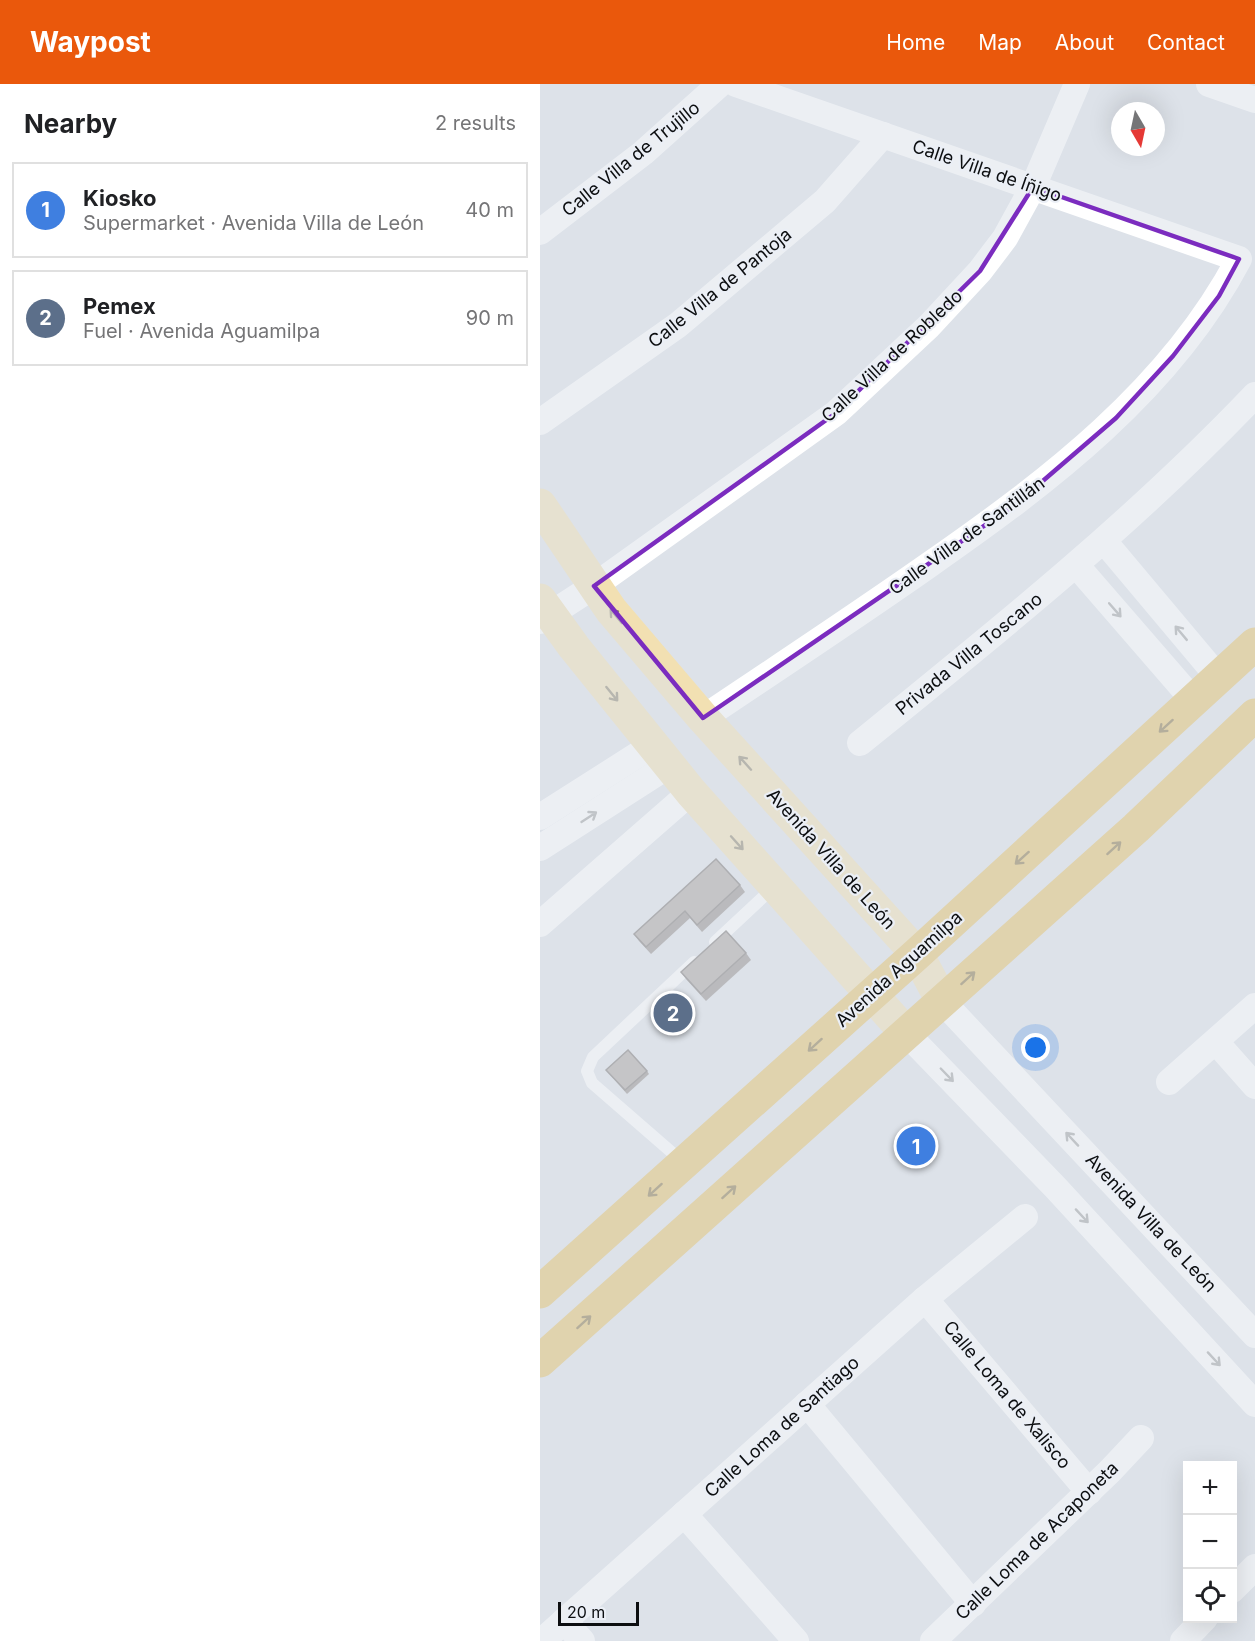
<!DOCTYPE html>
<html lang="en">
<head>
<meta charset="utf-8">
<style>
	:root { --surface:#fff; --page:#f6f6f6; --text:#202124; --muted:#757577; --line:#e0e0e0; --accent:#ea580c }
	body { margin:0; font-family:Inter,sans-serif; background:var(--page); color:var(--text) }
	.controls { position:absolute; right:18px; bottom:18px; display:grid; overflow:hidden; border-radius:0px; box-shadow:0 6px 24px #0002 }
	.controls button { width:54px; height:54px; display:grid; place-items:center; padding:0; border:0; border-bottom:2px solid var(--line); background:var(--surface); color:var(--text); font:30px sans-serif }
	.compass { position:absolute; left:571px; top:18px; width:54px; height:54px; border-radius:50%; background:var(--surface); box-shadow:0 6px 24px #0002; rotate:171deg }
	.scale { position:absolute; left:18px; bottom:15px; width:81px; box-sizing:border-box; padding-left:6px; border:3px solid #0c0e10; border-top:0; font-size:16px; line-height:21px; white-space:nowrap; color:#0c0e10; -webkit-text-stroke:4px #ebeff6; paint-order:stroke }
	.you { position:absolute; left:496px; top:964px; width:21px; height:21px; margin:-15px; border:4px solid #fff; border-radius:50%; background:#1a73e8; box-shadow:0 0 0 9px #1a73e833 }
	.badge { display:grid; place-items:center; width:39px; height:39px; border-radius:50%; background:var(--accent); color:#fff; font-size:20px; font-weight:700 }
	.pin { position:absolute; translate:-50% -50%; border:3px solid #fff; box-shadow:0 2px 6px #0006 }
	.list { margin:0; padding:0; list-style:none }
	h2 { display:flex; justify-content:space-between; align-items:center; height:78px; margin:0; padding:0 24px; font-size:26px }
	h2 small { font-size:20px; font-weight:400; color:var(--muted) }
	.list li { display:grid; grid-template-columns:39px 1fr auto; gap:18px; align-items:center; box-sizing:border-box; height:96px; margin:0 12px 12px; padding:0 12px; border:2px solid var(--line); border-radius:0px }
	.list b { display:block; font-size:22px; white-space:nowrap }
	.list p { margin:0; font-size:20px; white-space:nowrap; color:var(--muted) }
	.list em { font-size:20px; font-style:normal; color:var(--muted) }
	.icon { flex:none; width:33px; height:33px; fill:none; stroke:currentColor; stroke-width:2; stroke-linecap:round; stroke-linejoin:round }
	.map { position:relative; flex:none; width:715px; height:1557px; overflow:hidden }
	header { display:flex; align-items:center; gap:36px; box-sizing:border-box; height:84px; padding:0 30px; background:var(--accent); color:#fff }
	header strong { font-size:28px }
	nav { display:flex; gap:33px; margin-inline-start:auto; font-size:21px }
	main { display:flex }
	aside { flex:1; background:var(--surface) }
	.map>svg:first-child { display:block }
</style>
</head>
<body>
<header>
<strong>Waypost</strong>
<nav><a>Home</a><a>Map</a><a>About</a><a>Contact</a></nav>
</header>
<main>
<aside>
<h2>Nearby<small>2 results</small></h2>
<ul class="list">
<li><span class="badge" style="background:#3f7fe0">1</span><div><b>Kiosko</b><p>Supermarket · Avenida Villa de León</p></div><em>40 m</em></li>
<li><span class="badge" style="background:#5c6f8a">2</span><div><b>Pemex</b><p>Fuel · Avenida Aguamilpa</p></div><em>90 m</em></li>
</ul>
</aside>
<div class="map">
<svg width="715" height="1557" viewBox="0 0 715 1557">
	<rect width="100%" height="100%" fill="#dde2e9"/>
	<g fill="none" stroke-linecap="round" stroke-linejoin="round">
		<!-- lane -->
		<g stroke="#fff" stroke-width="12">
			<polyline points="175,858 235,802"/>
			<polyline points="144,1079 52,999 47,987 53,973 154,878"/>
		</g>
		<!-- street -->
		<g stroke="#fff" stroke-width="26">
			<polyline points="669,0 715,16"/>
			<polyline points="0,148 103,69 180,0"/>
			<polyline points="0,338 138,241 285,117 343,51"/>
			<polyline points="564,457 679,594"/>
			<polyline points="537,482 654,617"/>
			<polyline points="0,537 54,502 296,329 389,242 440,187 465,154 493,103 537,0"/>
			<path d="M163,634C239,583 315,533 389,481C508,398 630,306 699,175L196,0"/>
			<path d="M320,659C457,548 594,438 715,311"/>
			<polyline points="0,733 113,661"/>
			<polyline points="0,764 131,680"/>
			<polyline points="0,840 151,708"/>
			<polyline points="402,917 715,1251"/>
			<polyline points="366,949 515,1103 715,1320"/>
			<polyline points="676,958 715,1002"/>
			<polyline points="629,998 715,922"/>
			<polyline points="385,1215 549,1408"/>
			<polyline points="267,1320 433,1520"/>
			<polyline points="144,1430 256,1557"/>
			<polyline points="692,1506 715,1483"/>
			<polyline points="24,1537 42,1557"/>
			<polyline points="2,1557 385,1215 485,1133"/>
			<polyline points="393,1557 570,1387 601,1354"/>
			<polyline points="643,1557 665,1534"/>
		</g>
		<!-- secondary -->
		<g stroke="#f2e0b2" stroke-width="33">
			<polyline points="0,421 71,526 163,634 377,870 402,917"/>
			<polyline points="0,516 34,563 151,708 366,949"/>
		</g>
		<!-- primary -->
		<g stroke="#e4c066" stroke-width="33">
			<polyline points="0,1208 377,870 715,560"/>
			<polyline points="0,1277 596,744 715,631"/>
		</g>
	</g>
	<!-- wall -->
	<g fill="#918b88">
		<polygon points="200,801 205,808 162,848 150,834 111,870 99,857 94,850"/>
		<polygon points="206,869 211,876 166,917 146,895 141,888"/>
		<polygon points="66,986 107,987 109,990 87,1010"/>
	</g>
	<!-- building -->
	<g fill="#a9a29e" stroke="#76716f" stroke-width="1.5">
		<polygon points="176,775 200,801 157,841 145,827 106,863 94,850"/>
		<polygon points="186,847 206,869 161,910 141,888"/>
		<polygon points="88,966 107,987 85,1006 66,986"/>
	</g>
	<!-- one-way arrows -->
	<defs><path id="oneway-shaft" d="M-6 0H5M1.5-3L5.5 0L1.5 3" fill="none" stroke-width="1.6" stroke-linecap="round" stroke-linejoin="round" transform="scale(1.5)"/></defs>
	<g stroke="#9e9f9f">
		<use href="#oneway-shaft" transform="translate(575 526) rotate(49)"/>
		<use href="#oneway-shaft" transform="translate(641 549) rotate(-130)"/>
		<use href="#oneway-shaft" transform="translate(49 733) rotate(-33)"/>
		<use href="#oneway-shaft" transform="translate(407 991) rotate(46)"/>
		<use href="#oneway-shaft" transform="translate(532 1055) rotate(-133)"/>
		<use href="#oneway-shaft" transform="translate(542 1132) rotate(47)"/>
		<use href="#oneway-shaft" transform="translate(674 1275) rotate(47)"/>
	</g>
	<g stroke="#8a8269">
		<use href="#oneway-shaft" transform="translate(76 532) rotate(-130)"/>
		<use href="#oneway-shaft" transform="translate(72 610) rotate(51)"/>
		<use href="#oneway-shaft" transform="translate(205 679) rotate(-132)"/>
		<use href="#oneway-shaft" transform="translate(197 759) rotate(48)"/>
	</g>
	<g stroke="#83703f">
		<use href="#oneway-shaft" transform="translate(626 642) rotate(138)"/>
		<use href="#oneway-shaft" transform="translate(574 764) rotate(-42)"/>
		<use href="#oneway-shaft" transform="translate(482 774) rotate(138)"/>
		<use href="#oneway-shaft" transform="translate(428 894) rotate(-42)"/>
		<use href="#oneway-shaft" transform="translate(275 961) rotate(138)"/>
		<use href="#oneway-shaft" transform="translate(115 1106) rotate(138)"/>
		<use href="#oneway-shaft" transform="translate(189 1108) rotate(-42)"/>
		<use href="#oneway-shaft" transform="translate(44 1238) rotate(-42)"/>
	</g>
	<!-- marked area -->
	<path d="M0 0H715V1557H0ZM493,103L699,175L679,212L633,272L576,334L476,420L163,634L54,502L296,329L440,187Z" fill="#dde2e9" fill-opacity=".55" fill-rule="evenodd"/>
	<path fill="none" stroke="#7b2cbf" stroke-width="4.5" stroke-linejoin="round" d="M493,103L699,175L679,212L633,272L576,334L476,420L163,634L54,502L296,329L440,187Z"/>
	<g text-anchor="middle" stroke-width="4.5" stroke-linejoin="round" paint-order="stroke">
		<!-- street labels -->
		<g font-size="18" fill="#0c0e10" stroke="#ebeff6">
			<text transform="translate(91 75) rotate(-39)" y="6">Calle Villa de Trujillo</text>
			<text transform="translate(447 87) rotate(19)" y="6">Calle Villa de Íñigo</text>
			<text transform="translate(180 204) rotate(-39)" y="6">Calle Villa de Pantoja</text>
			<text transform="translate(352 272) rotate(-43)" y="6">Calle Villa de Robledo</text>
			<text transform="translate(427 452) rotate(-36)" y="6">Calle Villa de Santillán</text>
			<text transform="translate(429 570) rotate(-39)" y="6">Privada Villa Toscano</text>
			<text transform="translate(291 775) rotate(48)" y="6">Avenida Villa de León</text>
			<text transform="translate(359 885) rotate(-42)" y="6">Avenida Aguamilpa</text>
			<text transform="translate(611 1139) rotate(47)" y="6">Avenida Villa de León</text>
			<text transform="translate(467 1311) rotate(50)" y="6">Calle Loma de Xalisco</text>
			<text transform="translate(242 1343) rotate(-42)" y="6">Calle Loma de Santiago</text>
			<text transform="translate(497 1457) rotate(-44)" y="6">Calle Loma de Acaponeta</text>
		</g>
	</g>
</svg>
<div class="controls">
<button>+</button>
<button>−</button>
<button><svg class="icon" aria-label="locate" viewBox="0 0 24 24"><circle cx="12" cy="12" r="6"/><path d="M12 2v4M12 18v4M2 12h4M18 12h4"/></svg></button>
</div>
<svg class="compass" viewBox="-18 -18 36 36"><path d="M0-13l5 13h-10z" fill="#e53935"/><path d="M0 13l5-13h-10z" fill="#757577"/></svg>
<div class="scale">20 m</div>
<div class="you"></div>
<div class="pin badge" style="left:376px;top:1062px;background:#3f7fe0">1</div>
<div class="pin badge" style="left:133px;top:929px;background:#5c6f8a">2</div>
</div>
</main>
</body>
</html>
